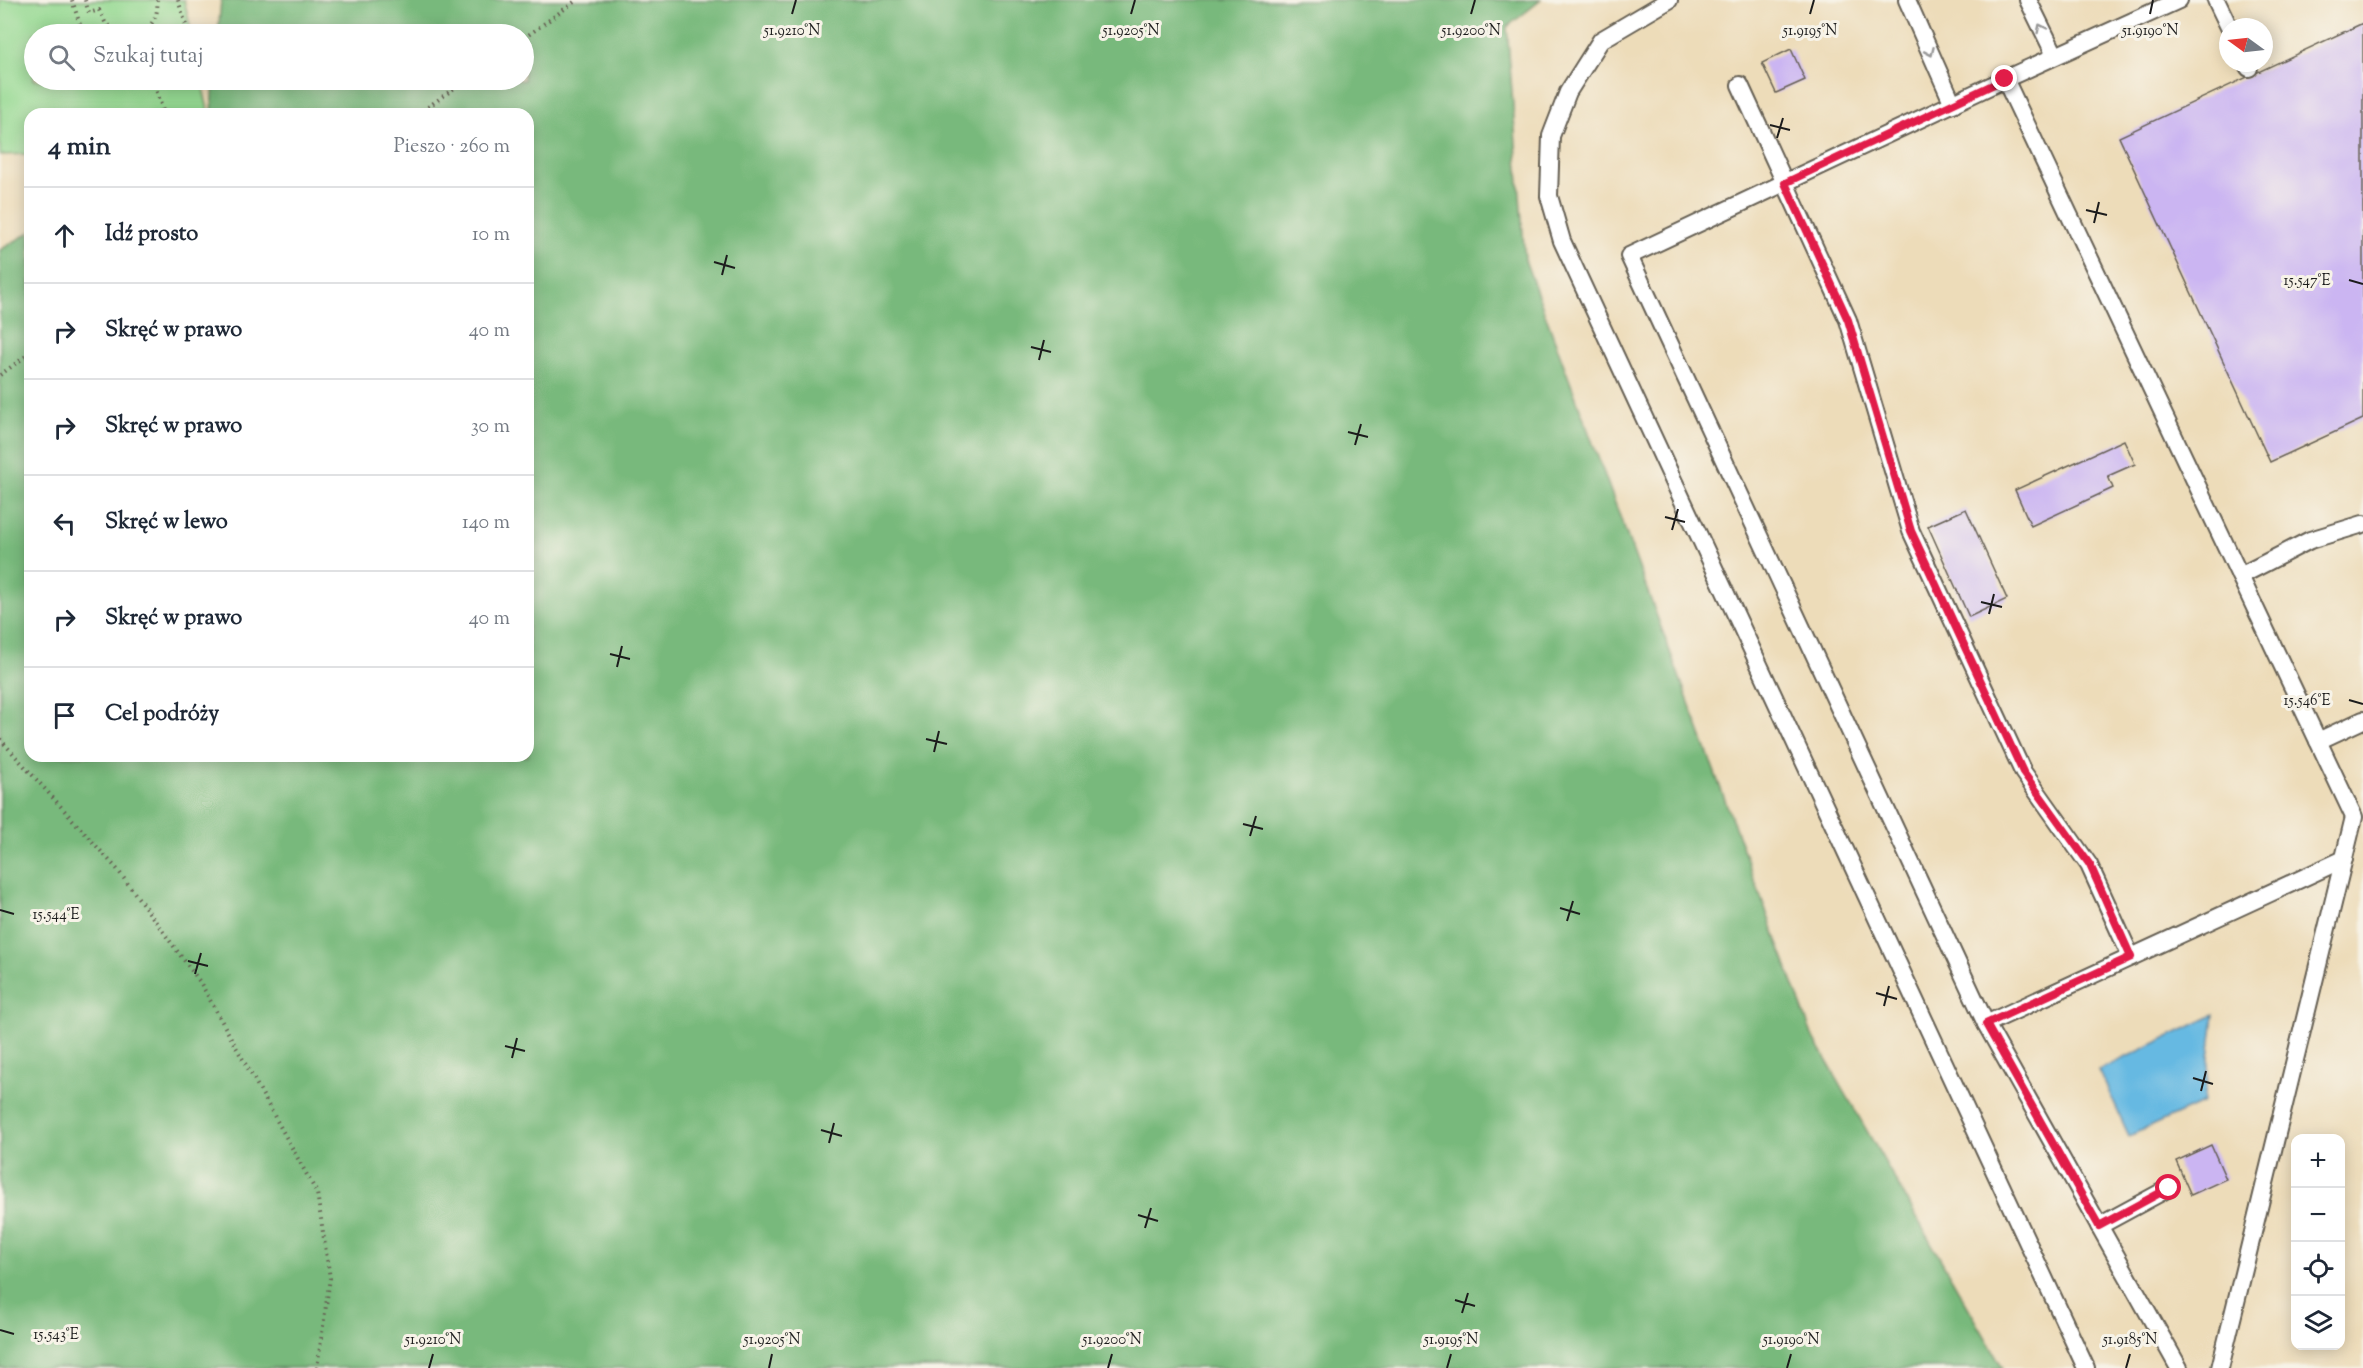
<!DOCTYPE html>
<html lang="pl">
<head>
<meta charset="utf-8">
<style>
	:root { --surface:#fff; --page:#f2f2f3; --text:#1f2937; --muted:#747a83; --line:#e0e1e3 }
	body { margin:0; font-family:"Sorts Mill Goudy",serif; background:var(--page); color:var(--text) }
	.controls { position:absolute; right:18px; bottom:18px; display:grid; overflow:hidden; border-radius:12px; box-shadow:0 3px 15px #0003 }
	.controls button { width:54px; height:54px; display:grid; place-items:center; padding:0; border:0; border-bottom:2px solid var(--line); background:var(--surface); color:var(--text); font:30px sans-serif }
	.compass { position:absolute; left:2219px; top:18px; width:54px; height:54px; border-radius:50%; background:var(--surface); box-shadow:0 3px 15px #0003; rotate:285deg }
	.stop { position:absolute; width:18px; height:18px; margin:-14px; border:4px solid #e11d48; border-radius:50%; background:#fff }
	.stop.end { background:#e11d48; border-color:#fff; box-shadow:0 2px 6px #0008 }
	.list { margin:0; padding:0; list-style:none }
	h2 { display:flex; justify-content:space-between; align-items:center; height:78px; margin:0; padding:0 24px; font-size:26px }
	h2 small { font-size:20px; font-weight:400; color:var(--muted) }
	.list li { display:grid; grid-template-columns:39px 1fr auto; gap:18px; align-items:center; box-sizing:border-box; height:96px; padding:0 24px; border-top:2px solid var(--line) }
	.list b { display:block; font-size:22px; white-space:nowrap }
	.list em { font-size:20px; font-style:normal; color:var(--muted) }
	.icon { flex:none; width:33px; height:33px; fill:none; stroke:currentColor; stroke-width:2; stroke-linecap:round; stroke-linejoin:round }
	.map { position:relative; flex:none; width:2363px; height:1368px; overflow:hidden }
	.search { position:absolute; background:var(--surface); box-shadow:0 3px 15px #0003; left:24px; top:24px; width:510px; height:66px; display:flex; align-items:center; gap:15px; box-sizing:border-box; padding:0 21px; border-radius:33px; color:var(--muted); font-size:22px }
	.panel { position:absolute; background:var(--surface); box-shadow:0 3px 15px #0003; left:24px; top:108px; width:510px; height:654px; border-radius:18px }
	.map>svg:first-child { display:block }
</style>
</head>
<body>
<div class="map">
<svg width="2363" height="1368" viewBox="0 0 2363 1368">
	<rect width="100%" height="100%" fill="#f7f3e8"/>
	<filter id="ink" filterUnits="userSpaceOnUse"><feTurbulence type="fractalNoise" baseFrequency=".0167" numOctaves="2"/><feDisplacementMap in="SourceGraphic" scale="12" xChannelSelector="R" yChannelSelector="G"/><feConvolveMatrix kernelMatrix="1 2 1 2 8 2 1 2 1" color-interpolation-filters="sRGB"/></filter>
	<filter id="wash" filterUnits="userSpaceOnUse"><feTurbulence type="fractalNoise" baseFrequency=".008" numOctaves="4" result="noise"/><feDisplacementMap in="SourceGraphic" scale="24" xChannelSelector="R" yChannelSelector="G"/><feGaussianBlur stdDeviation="1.35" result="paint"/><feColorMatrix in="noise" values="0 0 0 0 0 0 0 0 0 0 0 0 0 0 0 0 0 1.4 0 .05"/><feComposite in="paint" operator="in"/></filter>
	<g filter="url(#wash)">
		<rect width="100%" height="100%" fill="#eddcb9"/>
		<!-- green -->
		<polygon fill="#95d992" stroke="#587a57" stroke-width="1.5" points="0,0 184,0 192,34 34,34 34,80 201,80 209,114 30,114 30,154 0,155"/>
		<!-- forest -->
		<polygon fill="#78b97c" stroke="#4a6a4c" stroke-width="1.5" points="221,0 1541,0 1507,27 1525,260 1812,1035 2003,1368 0,1368 0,250 30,232 30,756 528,756 528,114 212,114 214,80 524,80 524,34 218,34"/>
		<!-- water -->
		<polygon fill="#66b9e2" stroke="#416a7f" stroke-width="1.5" points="2214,1015 2204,1102 2129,1136 2099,1070"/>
		<g id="blocks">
			<!-- building -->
			<g fill="#cbb5f2">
				<polygon points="2363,23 2363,419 2270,462 2119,137"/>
				<polygon points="1791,49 1805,80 1776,93 1762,63"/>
				<polygon points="2124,440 2135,464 2108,476 2113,488 2031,526 2015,490"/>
				<polygon points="1966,509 2007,599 1969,617 1928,526"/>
				<polygon points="2211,1145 2226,1179 2191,1195 2176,1161"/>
			</g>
		</g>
	</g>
	<g filter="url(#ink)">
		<use href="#blocks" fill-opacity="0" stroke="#655f53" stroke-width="1.5"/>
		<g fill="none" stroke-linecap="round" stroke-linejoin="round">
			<!-- lane casing -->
			<g stroke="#655f53" stroke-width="20">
				<g id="lane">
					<polyline points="1669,0 1601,40 1568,92 1551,136 1549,196 1562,241 2086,1368"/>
					<polyline points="1907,0 1953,104"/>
					<polyline points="2028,0 2055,55"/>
					<polyline points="2216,0 2229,27"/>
					<polyline points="2246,63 2249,68"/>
					<polyline points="2005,79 2354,817 2220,1368"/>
					<polyline points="1740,85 1848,320 1911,531 2023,772 2089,865 2131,957"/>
					<polyline points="2240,576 2310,540 2363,524"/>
					<polyline points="2318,741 2363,720"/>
					<polyline points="1986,1024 1629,256 2005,79 2179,0"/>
					<polyline points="2099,1226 2169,1188"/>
					<polyline points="2179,1368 1986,1024 2344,859"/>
				</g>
			</g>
			<!-- path -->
			<g stroke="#655f53" stroke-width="4" stroke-dasharray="1.5 4.5" stroke-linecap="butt">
				<polyline points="72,0 83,34"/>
				<polyline points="85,0 89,13 99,10 106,24 121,34"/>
				<polyline points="178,0 189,34"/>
				<path d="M137,34C152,28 159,16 157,0"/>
				<polyline points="524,38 577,0"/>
				<polyline points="153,80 164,114"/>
				<polyline points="418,114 466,80"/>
				<polyline points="0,375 30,353"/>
				<polyline points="0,739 117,869 200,982 317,1193 330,1278 317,1368"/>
			</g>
			<!-- lane -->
			<use href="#lane" stroke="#fff" stroke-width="16"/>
		</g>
		<!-- one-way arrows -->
		<defs><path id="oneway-chevron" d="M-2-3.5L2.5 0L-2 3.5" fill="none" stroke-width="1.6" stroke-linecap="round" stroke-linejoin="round" transform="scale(1.5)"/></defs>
		<g stroke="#999">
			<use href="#oneway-chevron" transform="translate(2041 28) rotate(-116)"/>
			<use href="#oneway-chevron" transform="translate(1930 52) rotate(66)"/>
		</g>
	</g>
	<g fill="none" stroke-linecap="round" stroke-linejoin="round" filter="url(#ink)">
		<!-- route -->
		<polyline stroke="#e11d48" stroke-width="8" points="2005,79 1785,183 1848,320 1911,531 2023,772 2090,865 2131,957 1986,1024 2099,1226 2169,1188"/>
	</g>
	<!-- ticks -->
	<path fill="none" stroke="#1c1c1c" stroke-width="2" d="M792,14L796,0M1131,14L1135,0M1471,14L1475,0M1810,14L1814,0M2150,14L2153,0M1770,125L1790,130M1777,138L1783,118M2086,210L2107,215M2094,223L2099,202M714,262L735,268M722,275L727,255M2349,280L2363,284M1031,347L1051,352M1039,360L1044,340M1348,432L1368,437M1355,445L1361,424M1665,517L1685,522M1672,530L1678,509M1981,602L2002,607M1989,614L1994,594M610,654L630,659M617,667L622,646M2349,700L2363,704M926,739L947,744M934,752L939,731M1243,824L1263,829M1250,836L1256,816M1560,908L1580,914M0,910L14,914M1567,921L1573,901M188,961L208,966M195,974L201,953M1876,993L1897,999M1884,1006L1889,986M505,1046L525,1051M512,1058L517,1038M2193,1078L2213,1084M2201,1091L2206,1071M821,1130L842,1136M829,1143L834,1123M1138,1215L1158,1221M1145,1228L1151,1208M1455,1300L1475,1306M1462,1313L1468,1293M0,1330L14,1334M429,1368L433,1354M769,1368L772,1354M1108,1368L1112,1354M1447,1368L1451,1354M1787,1368L1791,1354M2126,1368L2130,1354"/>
	<g font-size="15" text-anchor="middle" fill="#1c1c1c" stroke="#f7f3e8" stroke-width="6" stroke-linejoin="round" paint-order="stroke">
		<text x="792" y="35">51.9210°N</text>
		<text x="1131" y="35">51.9205°N</text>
		<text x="1471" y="35">51.9200°N</text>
		<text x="1810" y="35">51.9195°N</text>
		<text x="2150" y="35">51.9190°N</text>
		<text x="2307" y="285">15.547°E</text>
		<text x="2307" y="705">15.546°E</text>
		<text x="56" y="919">15.544°E</text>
		<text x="56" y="1339">15.543°E</text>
		<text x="433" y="1344">51.9210°N</text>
		<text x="772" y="1344">51.9205°N</text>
		<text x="1112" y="1344">51.9200°N</text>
		<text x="1451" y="1344">51.9195°N</text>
		<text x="1791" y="1344">51.9190°N</text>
		<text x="2130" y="1344">51.9185°N</text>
	</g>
</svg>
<div class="controls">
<button>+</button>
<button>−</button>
<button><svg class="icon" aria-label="locate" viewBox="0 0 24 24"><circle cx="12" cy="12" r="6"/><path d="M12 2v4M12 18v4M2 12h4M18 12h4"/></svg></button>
<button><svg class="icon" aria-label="layers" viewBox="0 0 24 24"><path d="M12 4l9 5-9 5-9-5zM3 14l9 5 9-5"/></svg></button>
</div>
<svg class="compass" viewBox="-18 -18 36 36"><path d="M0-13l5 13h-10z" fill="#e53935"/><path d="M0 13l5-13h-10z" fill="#747a83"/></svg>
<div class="stop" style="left:2169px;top:1188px"></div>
<div class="stop end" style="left:2005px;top:79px"></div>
<div class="search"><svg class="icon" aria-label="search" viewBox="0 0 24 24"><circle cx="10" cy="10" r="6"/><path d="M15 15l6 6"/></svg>Szukaj tutaj</div>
<section class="panel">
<h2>4 min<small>Pieszo · 260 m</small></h2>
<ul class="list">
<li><svg class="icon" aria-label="ahead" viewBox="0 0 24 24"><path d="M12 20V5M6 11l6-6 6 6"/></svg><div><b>Idź prosto</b></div><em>10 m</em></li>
<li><svg class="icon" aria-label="right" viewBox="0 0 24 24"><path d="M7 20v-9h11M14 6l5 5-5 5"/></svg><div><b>Skręć w prawo</b></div><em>40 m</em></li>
<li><svg class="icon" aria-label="right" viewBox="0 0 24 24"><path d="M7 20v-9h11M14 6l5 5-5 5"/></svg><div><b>Skręć w prawo</b></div><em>30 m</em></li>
<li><svg class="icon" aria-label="left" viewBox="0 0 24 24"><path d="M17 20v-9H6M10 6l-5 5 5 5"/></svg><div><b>Skręć w lewo</b></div><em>140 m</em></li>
<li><svg class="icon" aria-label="right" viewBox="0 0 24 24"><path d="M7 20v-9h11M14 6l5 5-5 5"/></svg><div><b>Skręć w prawo</b></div><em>40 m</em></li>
<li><svg class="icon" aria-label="arrive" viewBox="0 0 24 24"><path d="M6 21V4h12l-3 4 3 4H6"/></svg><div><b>Cel podróży</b></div></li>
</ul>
</section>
</div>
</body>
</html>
